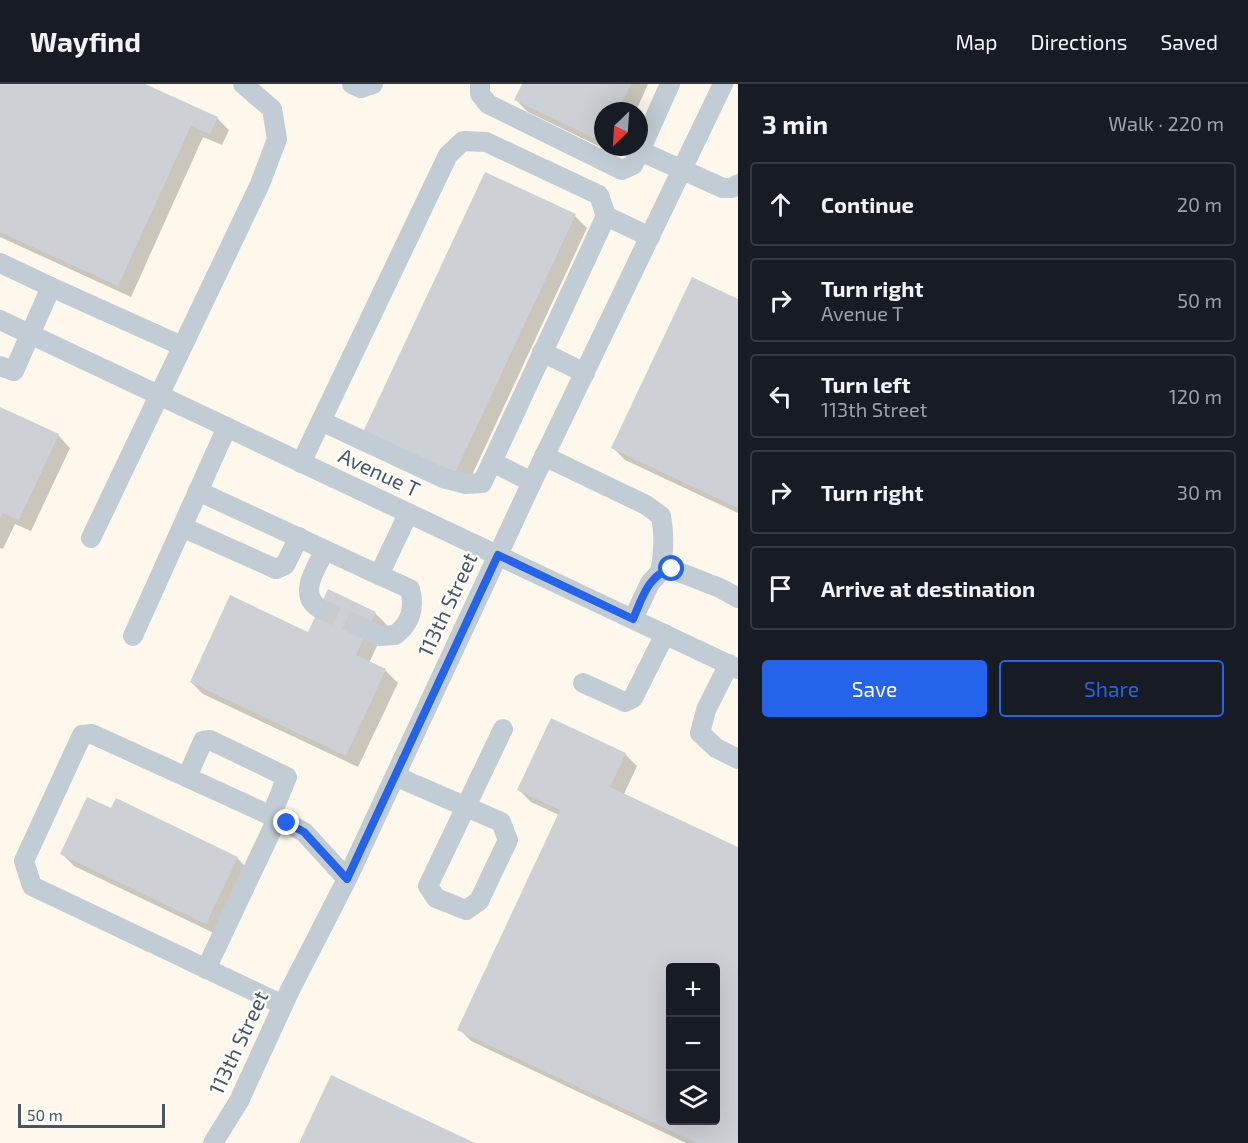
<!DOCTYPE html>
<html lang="en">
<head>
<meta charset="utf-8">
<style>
	:root { --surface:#171b24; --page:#20242c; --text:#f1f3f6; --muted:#9ea1a6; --line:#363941; --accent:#2563eb }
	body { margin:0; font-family:"Exo 2",sans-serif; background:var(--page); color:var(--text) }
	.controls { position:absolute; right:18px; bottom:18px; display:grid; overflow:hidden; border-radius:6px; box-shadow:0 6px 24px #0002 }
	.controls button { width:54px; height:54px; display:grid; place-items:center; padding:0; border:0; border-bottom:2px solid var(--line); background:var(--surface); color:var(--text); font:30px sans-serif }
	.compass { position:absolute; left:594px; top:18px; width:54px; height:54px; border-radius:50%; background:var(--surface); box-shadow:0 6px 24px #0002; rotate:205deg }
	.scale { position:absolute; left:18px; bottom:15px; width:147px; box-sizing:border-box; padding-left:6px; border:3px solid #485661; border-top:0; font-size:16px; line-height:21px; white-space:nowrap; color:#485661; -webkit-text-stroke:4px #fff; paint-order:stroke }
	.stop { position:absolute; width:18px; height:18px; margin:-14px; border:4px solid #2563eb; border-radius:50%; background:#fff }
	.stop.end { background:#2563eb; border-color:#fff; box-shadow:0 2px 6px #0008 }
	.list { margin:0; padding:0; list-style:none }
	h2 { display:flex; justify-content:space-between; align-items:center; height:78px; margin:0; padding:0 24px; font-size:26px }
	h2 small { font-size:20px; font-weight:400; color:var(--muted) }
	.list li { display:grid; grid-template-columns:39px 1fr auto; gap:18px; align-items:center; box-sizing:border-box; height:84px; margin:0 12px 12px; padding:0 12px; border:2px solid var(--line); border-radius:6px }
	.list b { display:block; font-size:22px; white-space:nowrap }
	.list p { margin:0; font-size:20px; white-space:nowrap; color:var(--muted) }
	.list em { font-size:20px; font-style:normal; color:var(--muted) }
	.actions { display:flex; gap:12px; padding:18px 24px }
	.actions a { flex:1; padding:14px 0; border:2px solid var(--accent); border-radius:6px; text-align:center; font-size:21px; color:var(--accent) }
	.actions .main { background:var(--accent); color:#fff }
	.icon { flex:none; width:33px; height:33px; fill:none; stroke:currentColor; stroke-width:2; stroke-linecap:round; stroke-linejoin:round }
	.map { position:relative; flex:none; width:738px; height:1059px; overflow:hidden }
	header { display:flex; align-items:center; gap:36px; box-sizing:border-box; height:84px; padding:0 30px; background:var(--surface); border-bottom:2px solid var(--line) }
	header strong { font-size:28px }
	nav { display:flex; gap:33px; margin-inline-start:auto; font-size:21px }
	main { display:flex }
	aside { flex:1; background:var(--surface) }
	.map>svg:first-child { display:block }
</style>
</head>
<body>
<header>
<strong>Wayfind</strong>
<nav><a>Map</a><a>Directions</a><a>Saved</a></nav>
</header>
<main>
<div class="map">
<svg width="738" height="1059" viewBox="0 0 738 1059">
	<rect width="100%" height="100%" fill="#f4f2f2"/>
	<!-- commercial -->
	<path fill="#fef8ec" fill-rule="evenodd" d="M0,0H738V1059H0ZM603,27H639V63H603ZM670,884H716V1036H670Z"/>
	<!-- shadow -->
	<g fill="#0003" fill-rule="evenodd">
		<polygon points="0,0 142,0 217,34 229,46 222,61 203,53 131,213 0,153"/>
		<polygon points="523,0 648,0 636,27 603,27 603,63 618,63 615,70 528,28 516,16"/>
		<polygon points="575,132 587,144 467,402 377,360"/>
		<polygon points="738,217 738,429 625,376 613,364"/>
		<polygon points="0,324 58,351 70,364 31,447 15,440 3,465 0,464"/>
		<polygon points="375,529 387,541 369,579 386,587 398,599 358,683 203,610 191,598 309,550"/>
		<path d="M625,670L637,682L624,710L738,765V1059H686L471,957L459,945L559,731L531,718L519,706ZM670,884H716V1036H670Z"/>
		<polygon points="62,770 237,774 249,786 218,851 74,782"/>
	</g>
	<!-- building -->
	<g fill="#cdd1d6" fill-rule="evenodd">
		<polygon points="0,0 145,0 218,33 210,50 191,42 118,202 0,148"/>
		<polygon points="522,0 631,0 618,27 603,27 603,58 514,16"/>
		<polygon points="485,88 576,130 454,391 363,348"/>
		<polygon points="692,193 738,215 738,424 611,364"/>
		<polygon points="0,323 59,350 19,436 3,429 0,434"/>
		<polygon points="328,505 376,528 356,571 386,585 346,672 190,598 230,511 308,548"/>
		<path d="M551,634L626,669L610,703L738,763V1059H697L457,946L560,726L517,706ZM670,884H716V1036H670Z"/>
		<polygon points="87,713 111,724 116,714 238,773 206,840 60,770"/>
		<polygon points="331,991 475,1059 299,1059"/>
	</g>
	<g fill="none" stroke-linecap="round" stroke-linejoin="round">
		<!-- minor-tunnel -->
		<polyline stroke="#c9cbce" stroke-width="20" stroke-dasharray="20 10" stroke-linecap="butt" points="319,524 367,546"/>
		<!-- minor -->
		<g stroke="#c2ccd4" stroke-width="20">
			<polyline points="352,0 361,4 373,0"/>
			<polyline points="480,0 480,10 488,20 622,86 633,81 640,67 723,104 732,104 738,100"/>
			<polyline points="640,67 670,0"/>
			<polyline points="0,179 51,203"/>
			<polyline points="0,236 738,585"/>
			<polyline points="542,268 585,289"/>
			<polyline points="0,282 14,287 51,203 182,262"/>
			<polyline points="321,337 443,394 466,400 482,399 492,378"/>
			<path d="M544,372L646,421L661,432C665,452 664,468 660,488"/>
			<polyline points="301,379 448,71 463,57 486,58 599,111 606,132 650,153"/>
			<polyline points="532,398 492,378 606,132"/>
			<polyline points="198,407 379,491 408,430"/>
			<polyline points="182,443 276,485 285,481 299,453"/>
			<polyline points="91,454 260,100 277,55 272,25 243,0"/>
			<path d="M319,524C297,510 317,483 325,466"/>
			<polyline points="633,535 650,499 660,488 671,485 720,504 738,514"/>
			<path d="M367,546L380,552L395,551C411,539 415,524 410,505L379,491"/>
			<polyline points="133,552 227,343"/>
			<polyline points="729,580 706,626 700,649 716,664 738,675"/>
			<polyline points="583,599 625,618 633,614 665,550"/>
			<polyline points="395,692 501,738 508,756 479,817 466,826 436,814 428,802 503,645"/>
			<polyline points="187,693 203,657 210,656 287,693 271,732"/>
			<polyline points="206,885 277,735"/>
			<polyline points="283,921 32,802 24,777 82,651 92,650 287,739 304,748 347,795"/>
			<polyline points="213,1059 239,1017 290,906 347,795 532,398 723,0"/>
		</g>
	</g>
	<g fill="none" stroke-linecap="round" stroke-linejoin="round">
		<!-- route -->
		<path stroke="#2563eb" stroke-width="8" d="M287,739L304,748L347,795L498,471L633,535C642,515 648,490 672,485"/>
	</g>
	<g text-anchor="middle" stroke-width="4.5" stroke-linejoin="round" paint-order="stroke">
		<!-- street labels -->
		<g font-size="21" fill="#485661" stroke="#fff">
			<text transform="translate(379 389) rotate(25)" y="7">Avenue T</text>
			<text transform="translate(448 521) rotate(-65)" y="7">113th Street</text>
			<text transform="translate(239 959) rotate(-65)" y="7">113th Street</text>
		</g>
	</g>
</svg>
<div class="controls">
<button>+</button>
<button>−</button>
<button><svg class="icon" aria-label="layers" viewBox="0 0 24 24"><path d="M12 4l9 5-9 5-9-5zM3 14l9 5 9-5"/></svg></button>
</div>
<svg class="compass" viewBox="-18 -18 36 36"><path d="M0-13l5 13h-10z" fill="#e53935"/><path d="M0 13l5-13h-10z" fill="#9ea1a6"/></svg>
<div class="scale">50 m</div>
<div class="stop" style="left:672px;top:485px"></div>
<div class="stop end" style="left:287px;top:739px"></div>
</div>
<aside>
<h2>3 min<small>Walk · 220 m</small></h2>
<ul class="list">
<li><svg class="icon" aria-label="ahead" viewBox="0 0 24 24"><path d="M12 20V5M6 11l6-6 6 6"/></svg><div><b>Continue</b></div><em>20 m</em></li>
<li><svg class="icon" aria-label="right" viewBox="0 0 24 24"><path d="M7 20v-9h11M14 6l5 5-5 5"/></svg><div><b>Turn right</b><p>Avenue T</p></div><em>50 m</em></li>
<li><svg class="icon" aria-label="left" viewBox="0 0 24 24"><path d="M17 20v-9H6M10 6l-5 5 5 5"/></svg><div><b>Turn left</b><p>113th Street</p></div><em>120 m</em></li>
<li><svg class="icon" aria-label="right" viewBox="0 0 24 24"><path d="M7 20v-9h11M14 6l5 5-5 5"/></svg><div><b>Turn right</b></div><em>30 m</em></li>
<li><svg class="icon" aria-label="arrive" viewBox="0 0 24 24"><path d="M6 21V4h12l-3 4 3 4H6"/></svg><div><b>Arrive at destination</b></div></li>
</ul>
<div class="actions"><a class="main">Save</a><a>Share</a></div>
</aside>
</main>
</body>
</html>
